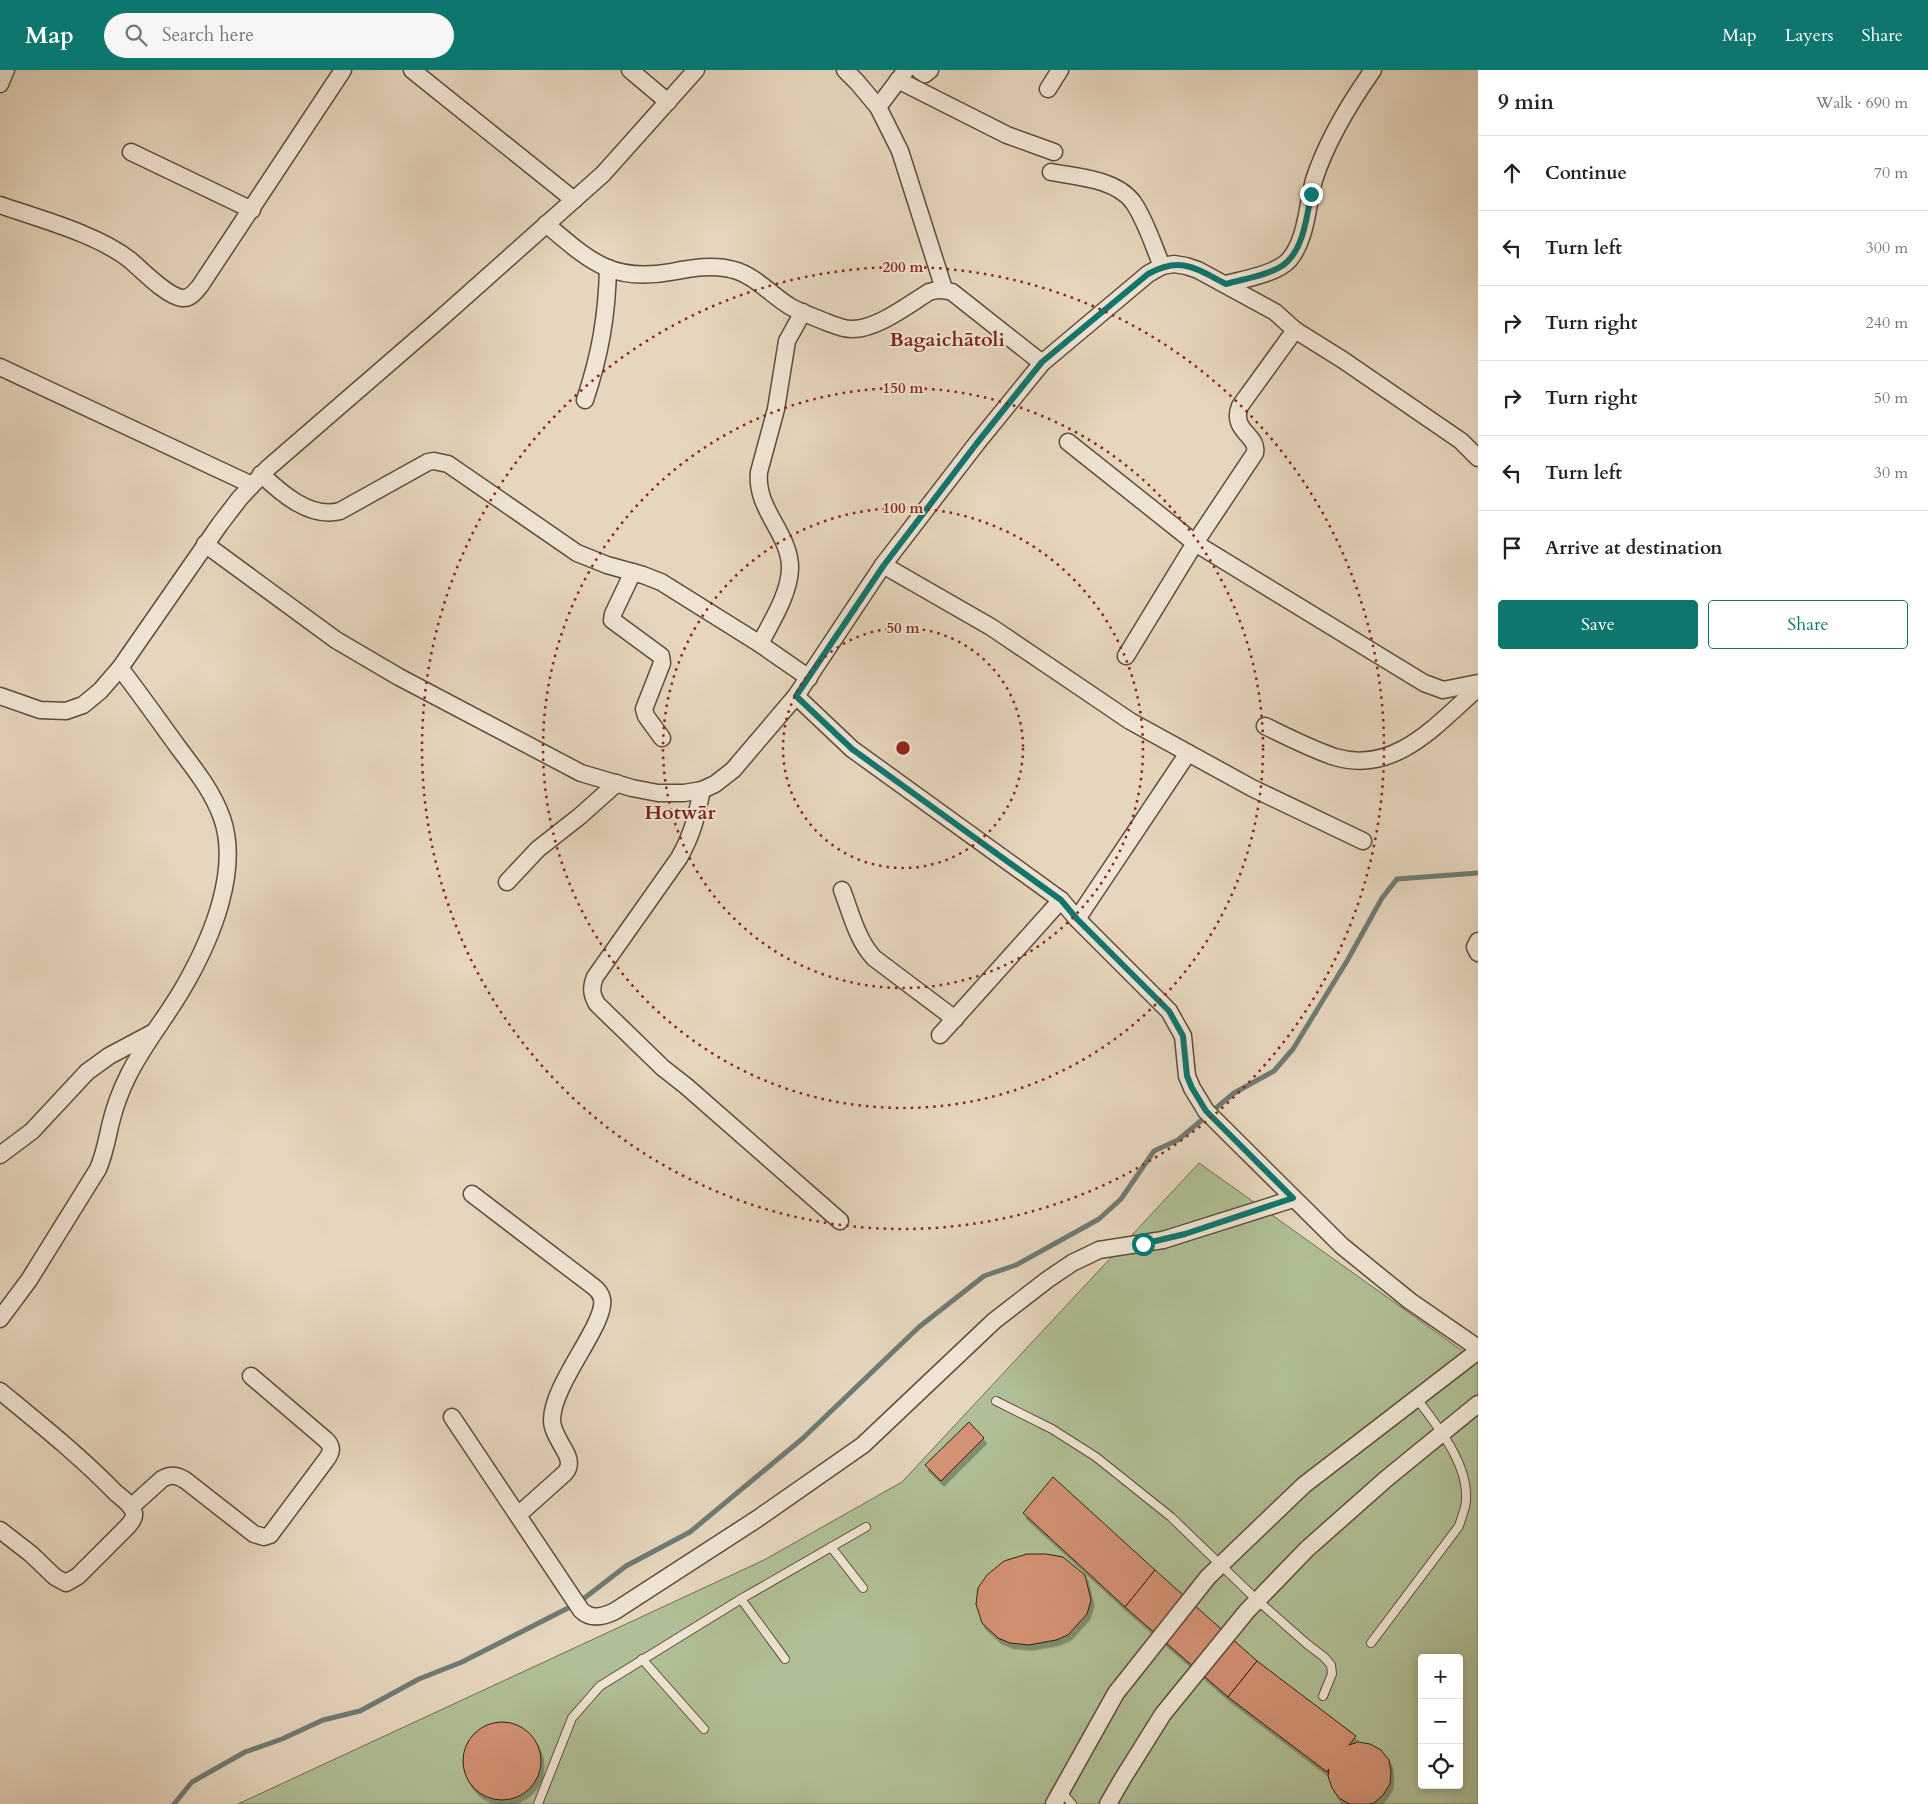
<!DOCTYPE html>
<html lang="en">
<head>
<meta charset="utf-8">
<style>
	:root { --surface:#fff; --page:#f6f6f6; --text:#222; --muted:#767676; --line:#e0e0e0; --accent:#0f766e }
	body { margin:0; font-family:Cardo,serif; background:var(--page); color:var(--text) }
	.controls { position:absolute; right:15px; bottom:15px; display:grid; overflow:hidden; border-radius:5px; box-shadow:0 2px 8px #0003 }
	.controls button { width:45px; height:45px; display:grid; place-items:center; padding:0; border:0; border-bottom:1px solid var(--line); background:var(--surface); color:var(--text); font:25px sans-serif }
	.stop { position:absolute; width:15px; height:15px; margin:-11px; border:4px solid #0f766e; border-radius:50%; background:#fff }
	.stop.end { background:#0f766e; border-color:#fff; box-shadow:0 1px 5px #0008 }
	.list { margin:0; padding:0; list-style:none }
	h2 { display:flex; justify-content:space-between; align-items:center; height:65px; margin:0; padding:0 20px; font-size:21px }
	h2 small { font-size:16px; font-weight:400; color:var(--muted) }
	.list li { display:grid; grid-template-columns:32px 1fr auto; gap:15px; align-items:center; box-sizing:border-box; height:75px; padding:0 20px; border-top:1px solid var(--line) }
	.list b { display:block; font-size:19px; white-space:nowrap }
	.list em { font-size:16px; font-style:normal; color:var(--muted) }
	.actions { display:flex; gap:10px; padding:15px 20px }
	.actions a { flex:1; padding:11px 0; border:1px solid var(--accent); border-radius:5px; text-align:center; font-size:18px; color:var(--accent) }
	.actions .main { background:var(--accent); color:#fff }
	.icon { flex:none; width:28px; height:28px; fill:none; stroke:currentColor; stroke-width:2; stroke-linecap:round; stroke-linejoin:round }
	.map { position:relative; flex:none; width:1478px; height:1734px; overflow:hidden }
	header { display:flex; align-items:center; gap:30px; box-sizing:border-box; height:70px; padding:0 25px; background:var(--accent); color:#fff }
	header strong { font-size:24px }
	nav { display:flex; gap:28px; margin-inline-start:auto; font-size:18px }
	.search { width:350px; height:45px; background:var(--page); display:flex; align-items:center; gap:12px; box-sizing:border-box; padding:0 18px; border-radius:28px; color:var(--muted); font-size:19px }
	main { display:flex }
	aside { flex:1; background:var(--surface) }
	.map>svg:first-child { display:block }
</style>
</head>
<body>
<header>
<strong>Map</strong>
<div class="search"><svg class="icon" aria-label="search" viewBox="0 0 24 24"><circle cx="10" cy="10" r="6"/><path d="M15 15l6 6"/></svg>Search here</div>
<nav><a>Map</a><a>Layers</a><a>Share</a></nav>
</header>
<main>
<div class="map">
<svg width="1478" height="1734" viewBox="0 0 1478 1734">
	<defs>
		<filter id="shadow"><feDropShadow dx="3" dy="5.5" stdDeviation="0" flood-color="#0004"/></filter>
	</defs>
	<rect width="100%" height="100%" fill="#e6d6bd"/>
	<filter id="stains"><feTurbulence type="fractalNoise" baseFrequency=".004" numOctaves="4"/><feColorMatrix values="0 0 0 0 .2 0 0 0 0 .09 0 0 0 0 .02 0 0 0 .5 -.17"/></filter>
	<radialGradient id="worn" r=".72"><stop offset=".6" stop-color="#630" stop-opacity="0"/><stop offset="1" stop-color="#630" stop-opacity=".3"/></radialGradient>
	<!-- green -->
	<path fill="#b0bf95" stroke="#706f52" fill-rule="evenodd" d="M1199,1093L1478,1292V1734H238L764,1490L902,1412ZM1422,1588H1459V1715H1422Z"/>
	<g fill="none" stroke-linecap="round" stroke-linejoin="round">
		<!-- stream -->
		<polyline stroke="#6e7b74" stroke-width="5" points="174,1734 192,1712 245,1682 282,1669 323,1650 360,1641 419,1609 462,1592 578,1533 626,1496 690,1462 802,1369 919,1257 984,1206 1016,1195 1099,1149 1121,1129 1154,1081 1178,1070 1234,1023 1274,1001 1293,979 1347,891 1382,828 1397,809 1478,803"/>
	</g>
	<!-- building -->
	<g fill="#d49275" stroke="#311f0f" filter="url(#shadow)">
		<polygon points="969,1352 984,1368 941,1411 925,1395"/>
		<polygon points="1053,1407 1155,1500 1125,1537 1023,1443"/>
		<polygon points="1027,1484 1046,1484 1063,1487 1085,1505 1091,1530 1087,1544 1068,1565 1056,1570 1029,1575 1010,1573 998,1568 982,1553 976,1534 978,1518 987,1505 1004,1491"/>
		<polygon points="1155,1500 1257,1591 1228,1627 1125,1537"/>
		<polygon points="1257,1591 1356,1666 1349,1675 1358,1672 1370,1674 1381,1680 1389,1690 1391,1702 1390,1714 1383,1725 1374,1733 1368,1734 1350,1734 1339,1728 1332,1718 1328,1706 1329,1699 1327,1702 1228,1627"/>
		<circle cx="502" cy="1691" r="39"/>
	</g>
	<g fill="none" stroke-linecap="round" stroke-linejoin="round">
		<!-- lane casing -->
		<g stroke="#5e4d3a" stroke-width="10">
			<g id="lane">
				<polyline points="996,1331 1052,1359 1096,1387 1171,1447 1257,1530 1307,1574 1324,1587 1331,1595 1332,1604 1323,1626"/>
				<polyline points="831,1477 863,1518"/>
				<polyline points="741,1529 785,1589"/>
				<path d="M1371,1573L1459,1456C1461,1450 1463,1444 1465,1437C1473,1399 1438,1357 1417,1329"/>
				<polyline points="642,1589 704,1659"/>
				<polyline points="1061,1721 1072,1734"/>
				<polyline points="538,1734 572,1648 600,1616 741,1529 866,1457"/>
			</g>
		</g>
		<!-- street casing -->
		<g stroke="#5e4d3a" stroke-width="19">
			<g id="street">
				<polyline points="412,0 574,130"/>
				<polyline points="630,0 668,32"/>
				<polyline points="845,0 857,12 878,37 900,81 944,219"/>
				<polyline points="919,0 925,4 930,0"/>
				<polyline points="898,10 1007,65 1054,82"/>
				<polyline points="0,14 6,0"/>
				<polyline points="1048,19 1060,0"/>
				<polyline points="878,37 906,0"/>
				<polyline points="131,82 252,140"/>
				<path d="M1051,102C1077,107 1116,109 1133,132C1146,151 1153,175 1162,196"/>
				<path d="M0,135C40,149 97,164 130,190C142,200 166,226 182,228C190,229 195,222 200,216L343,0"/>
				<path d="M546,154C589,190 611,213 671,202C691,198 714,194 734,200C756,206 772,226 791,237C802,243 814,247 826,252C834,255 843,259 851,259C876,260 908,235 929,222C937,219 943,219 952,222L1042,293"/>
				<path d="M1226,214C1244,209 1276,204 1289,190C1307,169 1307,135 1314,110C1327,70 1349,34 1373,0"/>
				<polyline points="0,297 252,415"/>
				<path d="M585,330C600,285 607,246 608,198"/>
				<polyline points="1068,372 1195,473 1424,613 1443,620 1478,613"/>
				<path d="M261,404C281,423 310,449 340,441L428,392L434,391L448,394L577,483L607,495L643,505L661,512L760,574L809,608"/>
				<polyline points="205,474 336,570 399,607 581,703 632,718 658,723 684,723 702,720 715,714 733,700 796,626 883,495 977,373 1042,293 1148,204 1162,196 1174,194 1186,196 1198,200 1275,242 1295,260 1343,290 1461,371 1478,388"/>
				<polyline points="883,495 991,557 1130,651 1252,718 1363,771"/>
				<polyline points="633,502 613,544 612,550 661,586 662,593 644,639 646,646 662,668"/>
				<path d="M760,574C771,552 789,525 790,499C791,464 755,440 759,402L776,339L787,271L803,242"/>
				<path d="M1126,586L1195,473L1255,383C1259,365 1230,361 1240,336L1295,260"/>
				<polyline points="0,626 40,640 66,641 83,635 100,621 120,598 220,454 240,428 268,398 439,250 603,104 696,0"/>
				<polyline points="796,626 852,679 1061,830 1077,849 1169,941 1183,966 1187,1006 1192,1018 1206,1041 1342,1176 1410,1231 1478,1278"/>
				<path d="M1265,656C1288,667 1311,679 1335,687C1395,705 1437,654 1478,618"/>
				<path d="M702,720C696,748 693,763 679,788L595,907C591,917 591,924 597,934L663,998L686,1016L840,1151"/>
				<polyline points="507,812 538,779 580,746 617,713"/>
				<path d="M842,820C851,843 857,870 874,888L955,949"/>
				<polyline points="1077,849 1188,683"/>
				<polyline points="1478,871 1475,877 1478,883"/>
				<polyline points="940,965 1061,830"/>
				<polyline points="0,1085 32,1061 87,1002 109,986 154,962"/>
				<path d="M472,1124L594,1217C598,1220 601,1224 602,1229C607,1253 552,1314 552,1350C552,1362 562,1374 567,1385C570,1392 570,1397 565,1403L518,1445"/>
				<path d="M0,1249L29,1210L98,1099C105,1083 107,1068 111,1052C115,1036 121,1020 128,1006C144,973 169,944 186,913C212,867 240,800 222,748C212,720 195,700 178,677C159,651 140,624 120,598"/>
				<path d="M0,1321C40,1354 80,1386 116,1423C122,1428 132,1435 134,1443C135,1448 131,1452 128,1456L78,1506L66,1513L55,1507L31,1484L0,1460"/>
				<path d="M452,1347L581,1540C591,1550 603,1547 615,1541L757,1449L863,1375L994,1251L1047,1210L1072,1193L1099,1180L1163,1170L1293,1129"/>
				<path d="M131,1437L162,1409C171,1404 176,1405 185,1410L254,1464L264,1467L270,1465L326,1390C332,1382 333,1377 326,1370L251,1306"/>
				<polyline points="1054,1734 1116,1623 1208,1507 1304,1415 1478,1281"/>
				<polyline points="1108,1734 1123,1708 1163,1644 1247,1541 1307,1479 1386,1409 1478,1334"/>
			</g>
		</g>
		<!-- lane -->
		<use href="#lane" stroke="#efe4d4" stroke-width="8"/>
		<!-- street -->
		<use href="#street" stroke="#efe4d4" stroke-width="16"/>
	</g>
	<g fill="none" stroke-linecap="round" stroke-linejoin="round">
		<!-- route -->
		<path stroke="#0f766e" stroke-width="6" d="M1143,1174L1185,1164L1293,1128L1206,1041L1192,1018L1187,1006L1183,966L1169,941L1077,849L1061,830L852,679L796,626L884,495L977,373L1042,292L1148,204C1181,186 1195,198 1226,214C1243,209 1266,206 1282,196C1303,182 1307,147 1311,124"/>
	</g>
	<!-- distance rings -->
	<g fill="none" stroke="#8f2418" stroke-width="2.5" stroke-dasharray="2.5 5">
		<circle cx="903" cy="678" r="120"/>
		<circle cx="903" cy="678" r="240"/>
		<circle cx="903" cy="678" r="360"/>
		<circle cx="903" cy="678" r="481"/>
	</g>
	<g text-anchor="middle" stroke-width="4" stroke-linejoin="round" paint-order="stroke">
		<!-- district labels -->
		<g font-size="20" font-weight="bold" fill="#7a1f14" stroke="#efe4d4">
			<text x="947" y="276">Bagaichātoli</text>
			<text x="680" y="749">Hotwār</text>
		</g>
	</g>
	<circle cx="903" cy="678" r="8" fill="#8f2418" stroke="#efe4d4" stroke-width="2.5"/>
	<g font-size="15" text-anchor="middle" font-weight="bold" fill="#8f2418" stroke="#efe4d4" stroke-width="4" stroke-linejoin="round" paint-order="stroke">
		<text x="903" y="202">200 m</text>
		<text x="903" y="323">150 m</text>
		<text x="903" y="443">100 m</text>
		<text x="903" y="563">50 m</text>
	</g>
	<rect width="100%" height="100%" filter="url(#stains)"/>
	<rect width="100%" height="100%" fill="url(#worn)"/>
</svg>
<div class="controls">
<button>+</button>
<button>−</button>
<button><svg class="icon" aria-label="locate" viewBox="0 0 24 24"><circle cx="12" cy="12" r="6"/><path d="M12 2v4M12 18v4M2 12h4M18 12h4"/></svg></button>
</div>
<div class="stop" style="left:1143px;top:1174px"></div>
<div class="stop end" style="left:1311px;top:124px"></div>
</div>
<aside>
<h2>9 min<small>Walk · 690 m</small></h2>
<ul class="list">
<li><svg class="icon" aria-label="ahead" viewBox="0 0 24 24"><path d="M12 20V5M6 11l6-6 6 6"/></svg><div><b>Continue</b></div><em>70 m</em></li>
<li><svg class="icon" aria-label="left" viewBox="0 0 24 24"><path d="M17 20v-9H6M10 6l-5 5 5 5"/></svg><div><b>Turn left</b></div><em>300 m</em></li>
<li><svg class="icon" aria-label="right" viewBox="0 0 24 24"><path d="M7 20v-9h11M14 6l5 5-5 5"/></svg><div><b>Turn right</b></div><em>240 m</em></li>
<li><svg class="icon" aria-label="right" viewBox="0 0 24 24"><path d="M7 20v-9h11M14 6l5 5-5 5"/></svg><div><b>Turn right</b></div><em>50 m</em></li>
<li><svg class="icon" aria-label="left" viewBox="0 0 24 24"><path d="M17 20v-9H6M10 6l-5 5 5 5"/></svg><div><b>Turn left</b></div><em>30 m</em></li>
<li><svg class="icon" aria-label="arrive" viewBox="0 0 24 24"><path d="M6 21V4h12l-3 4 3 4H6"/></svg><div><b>Arrive at destination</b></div></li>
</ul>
<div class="actions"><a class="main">Save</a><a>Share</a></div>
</aside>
</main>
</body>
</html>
